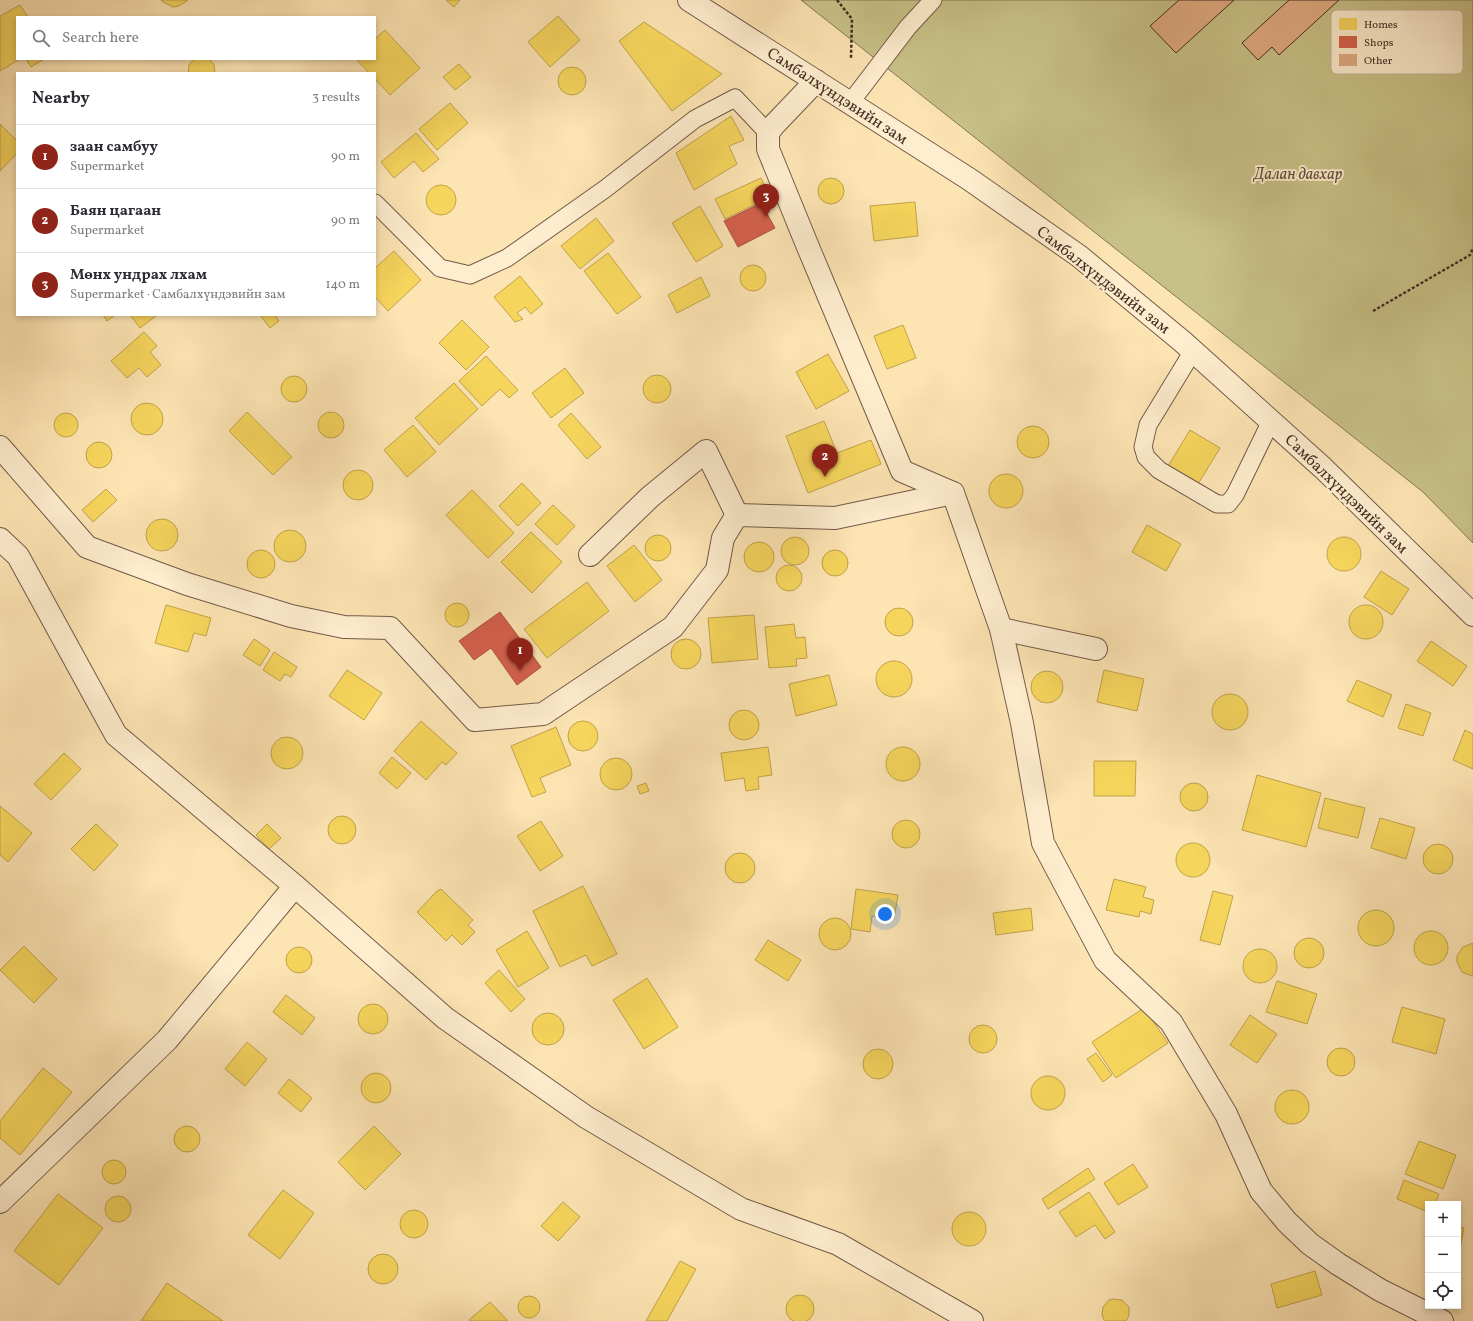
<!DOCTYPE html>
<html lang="en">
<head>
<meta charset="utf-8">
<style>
	:root { --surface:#fff; --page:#f7f7f7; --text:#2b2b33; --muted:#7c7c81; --line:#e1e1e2; --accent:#8f2418 }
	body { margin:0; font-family:Vollkorn,serif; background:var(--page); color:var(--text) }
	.controls { position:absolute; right:12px; bottom:12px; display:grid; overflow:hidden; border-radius:0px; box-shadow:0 2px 6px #0003 }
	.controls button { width:36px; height:36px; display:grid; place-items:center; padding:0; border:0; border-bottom:1px solid var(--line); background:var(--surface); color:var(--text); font:20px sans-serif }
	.you { position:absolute; left:885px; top:914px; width:14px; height:14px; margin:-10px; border:3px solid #fff; border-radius:50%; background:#1a73e8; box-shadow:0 0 0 6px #1a73e833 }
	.badge { display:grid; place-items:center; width:26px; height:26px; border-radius:50%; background:var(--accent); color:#fff; font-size:13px; font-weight:700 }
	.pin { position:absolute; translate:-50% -33px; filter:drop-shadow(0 1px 2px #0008) }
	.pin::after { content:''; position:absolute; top:21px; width:14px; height:12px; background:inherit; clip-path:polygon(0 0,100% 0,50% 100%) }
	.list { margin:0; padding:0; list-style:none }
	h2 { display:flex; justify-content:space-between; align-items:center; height:52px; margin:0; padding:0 16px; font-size:17px }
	h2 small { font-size:13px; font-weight:400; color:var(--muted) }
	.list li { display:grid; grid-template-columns:26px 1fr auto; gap:12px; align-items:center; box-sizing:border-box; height:64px; padding:0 16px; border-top:1px solid var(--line) }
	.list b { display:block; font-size:15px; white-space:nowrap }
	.list p { margin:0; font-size:13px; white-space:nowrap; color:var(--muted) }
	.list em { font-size:13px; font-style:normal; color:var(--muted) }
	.icon { flex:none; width:22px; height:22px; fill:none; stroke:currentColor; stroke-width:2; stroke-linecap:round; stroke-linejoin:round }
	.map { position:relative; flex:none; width:1473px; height:1321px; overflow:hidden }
	.search { position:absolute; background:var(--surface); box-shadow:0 2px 6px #0003; left:16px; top:16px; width:360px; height:44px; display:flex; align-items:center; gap:10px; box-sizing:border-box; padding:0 14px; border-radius:0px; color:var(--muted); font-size:15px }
	.panel { position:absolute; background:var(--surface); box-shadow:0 2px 6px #0003; left:16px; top:72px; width:360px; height:244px; border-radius:0px }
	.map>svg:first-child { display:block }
</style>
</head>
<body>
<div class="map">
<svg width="1473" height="1321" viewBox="0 0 1473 1321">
	<rect width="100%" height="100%" fill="#fde4b3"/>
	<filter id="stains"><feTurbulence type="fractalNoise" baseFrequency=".005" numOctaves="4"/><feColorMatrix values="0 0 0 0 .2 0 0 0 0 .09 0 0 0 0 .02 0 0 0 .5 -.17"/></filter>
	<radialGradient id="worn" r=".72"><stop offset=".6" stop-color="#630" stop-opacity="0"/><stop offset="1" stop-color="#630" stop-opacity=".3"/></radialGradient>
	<!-- green -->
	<polygon fill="#c8c187" stroke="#867656" points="801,0 1473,0 1473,543 1423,492"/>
	<!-- homes -->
	<g fill="#f6d55c" stroke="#c0a24b">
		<polygon points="161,0 188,0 179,6 173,7 163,2"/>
		<polygon points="446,0 460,0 454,7"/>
		<polygon points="20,5 28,17 17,17 17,59 20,59 0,71 0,16"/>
		<polygon points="558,16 580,40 550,67 528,42"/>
		<polygon points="644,22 722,74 672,111 619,41"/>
		<polygon points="385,30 420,68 390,95 375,79 375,73 369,73 356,59 375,59 375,39"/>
		<polygon points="26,59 44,59 31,67"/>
		<polygon points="194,59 208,59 211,61 214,65 215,73 188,73 189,65"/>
		<polygon points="459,64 471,77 455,90 443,77"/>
		<circle cx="572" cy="81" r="14"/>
		<polygon points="450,103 468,123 437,150 419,129"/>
		<polygon points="731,116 744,140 729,146 737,164 694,190 676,153"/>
		<polygon points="0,124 17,141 17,153 0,171"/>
		<polygon points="416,133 439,159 423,172 414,161 394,178 381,162"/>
		<polygon points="761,178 770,197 725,219 715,199"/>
		<circle cx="831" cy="191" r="13"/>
		<circle cx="441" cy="200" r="15"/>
		<polygon points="915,202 918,236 874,241 870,206"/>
		<polygon points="700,206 723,246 696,262 672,223"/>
		<polygon points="596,218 614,241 580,269 561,246"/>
		<polygon points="394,251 421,280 388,311 375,297 375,268"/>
		<polygon points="608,253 641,297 617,314 584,271"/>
		<circle cx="753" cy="278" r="13"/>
		<polygon points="520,276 543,304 531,314 525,307 517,313 523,319 515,322 494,297"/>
		<polygon points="701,277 710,296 677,313 668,295"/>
		<polygon points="103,315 115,315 107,321"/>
		<polygon points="130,315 157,315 140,328"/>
		<polygon points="260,315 275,315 279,321 270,328"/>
		<polygon points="462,320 489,347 466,370 439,343"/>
		<polygon points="903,325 916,358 887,369 874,336"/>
		<polygon points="144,332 157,346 150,352 161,365 147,377 139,368 127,378 111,361"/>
		<polygon points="828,354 849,391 816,409 796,372"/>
		<polygon points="486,356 518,390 509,398 500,389 482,406 459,381"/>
		<polygon points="565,368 584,393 551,418 532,393"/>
		<circle cx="657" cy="389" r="14"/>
		<circle cx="294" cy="389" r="13"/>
		<polygon points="454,383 478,409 439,445 415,418"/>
		<circle cx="147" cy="419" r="16"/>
		<circle cx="331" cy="425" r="13"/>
		<polygon points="247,412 292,457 273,475 229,431"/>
		<circle cx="66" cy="425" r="12"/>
		<polygon points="571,413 601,447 587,459 558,425"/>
		<polygon points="824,421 837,453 871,440 881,464 808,493 786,436"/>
		<polygon points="413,425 436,452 407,477 384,450"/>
		<circle cx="1033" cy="442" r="16"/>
		<polygon points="1190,430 1220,448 1192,494 1162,476"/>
		<circle cx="99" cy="455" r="13"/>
		<circle cx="358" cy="485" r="15"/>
		<circle cx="1006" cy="491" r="17"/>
		<polygon points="522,483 541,503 518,526 499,506"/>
		<polygon points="106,489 117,500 93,522 82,510"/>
		<polygon points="472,490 514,533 488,558 446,515"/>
		<polygon points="553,505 575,526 557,545 535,524"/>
		<circle cx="162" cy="535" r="16"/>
		<polygon points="1147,525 1181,544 1166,571 1132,552"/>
		<circle cx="290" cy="546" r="16"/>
		<polygon points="531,532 562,562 532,593 501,562"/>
		<circle cx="658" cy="548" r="13"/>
		<circle cx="1344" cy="554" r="17"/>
		<circle cx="795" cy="551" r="14"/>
		<circle cx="759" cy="557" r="15"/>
		<polygon points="634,545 662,580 635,602 607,566"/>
		<circle cx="261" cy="564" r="14"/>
		<circle cx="835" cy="563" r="13"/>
		<circle cx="789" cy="578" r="13"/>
		<polygon points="1381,571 1409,589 1392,615 1364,597"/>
		<polygon points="587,582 609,611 547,658 524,629"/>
		<circle cx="457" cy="615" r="12"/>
		<polygon points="166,605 211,618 206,636 194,633 188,652 155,643"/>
		<circle cx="1366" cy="622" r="17"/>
		<circle cx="899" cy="622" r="14"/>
		<polygon points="754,615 758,659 712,663 708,618"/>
		<polygon points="794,624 796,638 805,637 807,658 796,659 797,666 769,668 765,627"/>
		<polygon points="254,639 270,650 260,666 243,655"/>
		<circle cx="686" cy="654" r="15"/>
		<polygon points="1431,641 1467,666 1453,686 1417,661"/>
		<polygon points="274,652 297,667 291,677 285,674 280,681 263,670"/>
		<circle cx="894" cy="679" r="18"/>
		<polygon points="347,670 382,693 364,720 329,696"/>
		<polygon points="1104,670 1144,679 1137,711 1097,702"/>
		<circle cx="1047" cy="687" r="16"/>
		<polygon points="829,675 837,705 796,716 789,684"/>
		<polygon points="1357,680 1392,695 1383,717 1347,701"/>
		<circle cx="1230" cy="712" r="18"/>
		<polygon points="1406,704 1431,713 1423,736 1398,728"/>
		<circle cx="744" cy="725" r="15"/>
		<circle cx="583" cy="736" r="15"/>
		<polygon points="421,721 457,753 446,765 442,762 426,780 394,751"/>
		<polygon points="556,727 571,765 540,778 546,792 532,797 511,746"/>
		<polygon points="1465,730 1473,734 1473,769 1453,760"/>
		<circle cx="287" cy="753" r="16"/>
		<circle cx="903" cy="764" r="17"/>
		<polygon points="768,747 772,775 758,777 759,789 746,791 744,778 725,781 721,753"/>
		<polygon points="64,753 81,769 51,800 34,784"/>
		<polygon points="392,757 411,773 397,789 379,773"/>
		<circle cx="616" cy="774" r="16"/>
		<polygon points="1094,761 1136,761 1135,796 1094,796"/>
		<polygon points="1257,775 1321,793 1306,847 1242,830"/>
		<polygon points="646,783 649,791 640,794 637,786"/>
		<circle cx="1194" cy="797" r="14"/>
		<polygon points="1325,798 1365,808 1358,838 1318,828"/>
		<polygon points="0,806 32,833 8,862 0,855"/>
		<circle cx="342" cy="830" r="14"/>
		<polygon points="1380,818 1415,828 1406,859 1371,848"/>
		<circle cx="906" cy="834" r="14"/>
		<polygon points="541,821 563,856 540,871 517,836"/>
		<polygon points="96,824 118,845 94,871 71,849"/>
		<polygon points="267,824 281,838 269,849 256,835"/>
		<circle cx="1193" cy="860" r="17"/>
		<circle cx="1438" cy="859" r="15"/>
		<circle cx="740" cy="868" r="15"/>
		<polygon points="1114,879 1146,887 1143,897 1154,900 1151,914 1140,911 1139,917 1106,910"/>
		<polygon points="583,886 617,954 592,966 586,955 560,967 533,911"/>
		<polygon points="441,889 473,920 468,925 475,932 462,945 452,935 446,941 417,912 437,891"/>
		<polygon points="856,889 898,895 894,919 872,916 870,932 851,929"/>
		<polygon points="1213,891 1233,896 1220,945 1200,940"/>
		<polygon points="1031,908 1033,930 996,935 993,913"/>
		<circle cx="1376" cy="928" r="18"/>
		<circle cx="835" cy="934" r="16"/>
		<polygon points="527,931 549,968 518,987 496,950"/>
		<circle cx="1431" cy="948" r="17"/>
		<circle cx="1309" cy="953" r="15"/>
		<polygon points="768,940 801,960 788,981 755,960"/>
		<polygon points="1473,943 1473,976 1472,976 1462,972 1457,962 1457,956 1463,947"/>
		<polygon points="24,946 57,979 34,1003 0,970"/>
		<circle cx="299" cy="960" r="13"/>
		<circle cx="1260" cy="966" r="17"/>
		<polygon points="499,970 525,999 511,1012 485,983"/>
		<polygon points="647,978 678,1027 644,1049 613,1000"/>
		<polygon points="1277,981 1317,994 1307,1024 1266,1012"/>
		<polygon points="286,995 315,1018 302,1035 273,1012"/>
		<circle cx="373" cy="1019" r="15"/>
		<polygon points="1402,1007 1445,1019 1436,1054 1392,1042"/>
		<polygon points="1144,1008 1168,1043 1116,1078 1092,1042"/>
		<circle cx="548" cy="1029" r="16"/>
		<polygon points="1250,1015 1277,1034 1257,1063 1230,1045"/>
		<circle cx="983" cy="1039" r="14"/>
		<polygon points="247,1042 267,1059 245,1086 225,1069"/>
		<circle cx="1341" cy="1062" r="14"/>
		<circle cx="878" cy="1064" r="15"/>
		<polygon points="1096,1053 1112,1075 1103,1082 1087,1059"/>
		<polygon points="43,1068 72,1092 20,1155 0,1138 0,1121"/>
		<circle cx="376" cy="1088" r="15"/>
		<circle cx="1048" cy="1093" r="17"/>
		<polygon points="289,1079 312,1098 301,1112 278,1093"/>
		<circle cx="1292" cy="1107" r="17"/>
		<circle cx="187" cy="1139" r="13"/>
		<polygon points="374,1126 401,1154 365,1190 338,1162"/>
		<polygon points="1419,1141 1456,1155 1443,1189 1405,1174"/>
		<circle cx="114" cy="1172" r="12"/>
		<polygon points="1133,1164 1148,1187 1118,1205 1104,1183"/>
		<polygon points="1088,1168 1095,1179 1048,1209 1042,1199"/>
		<polygon points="1404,1180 1439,1194 1435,1204 1428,1204 1428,1212 1397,1199"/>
		<polygon points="283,1190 314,1213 280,1259 248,1235"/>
		<polygon points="1089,1192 1115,1232 1105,1239 1095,1225 1076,1237 1059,1212"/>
		<polygon points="58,1194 103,1228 59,1285 14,1251"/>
		<circle cx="118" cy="1209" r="13"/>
		<polygon points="563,1202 580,1217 558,1241 541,1226"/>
		<circle cx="414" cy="1224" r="14"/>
		<circle cx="969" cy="1229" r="17"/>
		<polygon points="1458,1226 1464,1228 1458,1257"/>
		<circle cx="383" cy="1269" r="15"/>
		<polygon points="680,1261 696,1269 667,1321 646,1321"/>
		<polygon points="1315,1271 1322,1295 1277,1308 1271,1284"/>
		<polygon points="167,1283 223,1321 141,1321"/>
		<circle cx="800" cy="1309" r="14"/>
		<circle cx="529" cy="1307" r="11"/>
		<polygon points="1113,1299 1122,1300 1129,1307 1129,1316 1126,1321 1105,1321 1104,1320 1102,1315 1103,1307 1109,1300"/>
		<polygon points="490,1302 508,1321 470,1321 469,1320"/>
	</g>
	<!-- shops -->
	<g fill="#d6604d" stroke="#aa5041">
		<polygon points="761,203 775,228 738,247 724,221"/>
		<polygon points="500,612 541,667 517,685 491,648 474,660 459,641"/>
	</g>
	<!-- building -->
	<g fill="#dfaa80" stroke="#432c24">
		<polygon points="1179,0 1234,0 1176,53 1150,26"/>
		<polygon points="1289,0 1339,0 1279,55 1272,47 1258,60 1242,43"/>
	</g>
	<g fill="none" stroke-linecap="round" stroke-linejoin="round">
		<!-- service casing -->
		<g stroke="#725a48" stroke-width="19">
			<g id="service">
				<polyline points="850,103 908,27 933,0"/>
				<polyline points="375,203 440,268 470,275 507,258 605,189 695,119 735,98 768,133"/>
				<polyline points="1193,351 1148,425 1143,447 1146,457 1159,470 1217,504 1228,504 1235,495 1271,421"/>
			</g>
		</g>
		<!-- minor casing -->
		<g stroke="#725a48" stroke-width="24">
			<g id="minor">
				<polyline points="816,81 773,126 768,133 768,149 808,247 902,471 953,493 1001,629 1022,723 1043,843 1105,960 1171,1022 1226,1114 1261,1191 1287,1222 1310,1244 1338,1264 1380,1290 1442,1321"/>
				<polyline points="0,447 87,547 187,584 291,616 344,627 390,628 475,720 543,714 673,627 717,570 723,538 737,515 835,518 953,493"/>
				<polyline points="0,539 18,556 116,735 295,886 445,1018 586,1117 741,1209 838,1244 972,1321"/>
				<polyline points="590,555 650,497 706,451 737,515"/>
				<polyline points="1001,629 1096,649"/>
				<polyline points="0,1202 167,1040 295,886"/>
			</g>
		</g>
		<!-- tertiary casing -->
		<g stroke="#725a48" stroke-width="24">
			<polyline id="tertiary" points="689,0 969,179 1079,256 1183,342 1323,468 1473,615"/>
		</g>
		<!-- path -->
		<g stroke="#432c24" stroke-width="2.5" stroke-dasharray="3 2" stroke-linecap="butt">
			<polyline points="837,0 852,19 851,58"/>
			<polyline points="1373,311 1470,255 1473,248"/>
		</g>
		<!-- service -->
		<use href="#service" stroke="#feedce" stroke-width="17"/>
		<!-- minor -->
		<use href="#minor" stroke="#feedce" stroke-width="22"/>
		<!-- tertiary -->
		<use href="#tertiary" stroke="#feedce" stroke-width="22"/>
	</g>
	<g text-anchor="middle" stroke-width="4" stroke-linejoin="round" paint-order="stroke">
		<!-- street labels -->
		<g font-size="16" fill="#432c24" stroke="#feedce">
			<text transform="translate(838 95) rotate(33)" y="6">Самбалхүндэвийн зам</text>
			<text transform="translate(1104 279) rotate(38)" y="6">Самбалхүндэвийн зам</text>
			<text transform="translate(1347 493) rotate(44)" y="6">Самбалхүндэвийн зам</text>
		</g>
		<!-- park labels -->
		<g font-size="16" font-style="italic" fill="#64513d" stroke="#feedce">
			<text x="1298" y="179">Далан давхар</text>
		</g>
	</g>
	<!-- legend -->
	<rect x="1331" y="10" width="132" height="64" rx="6" fill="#feedce" stroke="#c6b39b" stroke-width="1"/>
	<rect x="1339" y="18" width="18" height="12" fill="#f6d55c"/>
	<rect x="1339" y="36" width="18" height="12" fill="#d6604d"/>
	<rect x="1339" y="54" width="18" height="12" fill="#dfaa80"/>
	<g font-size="11" fill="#432c24">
		<text x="1364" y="28">Homes</text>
		<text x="1364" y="46">Shops</text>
		<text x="1364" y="64">Other</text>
	</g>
	<rect width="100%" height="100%" filter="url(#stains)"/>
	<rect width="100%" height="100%" fill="url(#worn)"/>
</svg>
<div class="controls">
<button>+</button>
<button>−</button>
<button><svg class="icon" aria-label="locate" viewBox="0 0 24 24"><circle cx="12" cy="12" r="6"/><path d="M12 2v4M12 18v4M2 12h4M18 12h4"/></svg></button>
</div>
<div class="you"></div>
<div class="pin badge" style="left:520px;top:671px">1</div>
<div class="pin badge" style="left:825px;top:477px">2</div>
<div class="pin badge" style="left:766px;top:217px">3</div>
<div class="search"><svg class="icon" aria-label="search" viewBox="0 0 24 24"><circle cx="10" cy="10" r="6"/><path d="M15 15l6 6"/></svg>Search here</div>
<section class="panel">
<h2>Nearby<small>3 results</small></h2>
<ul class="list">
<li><span class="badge">1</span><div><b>заан самбуу</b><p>Supermarket</p></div><em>90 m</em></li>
<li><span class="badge">2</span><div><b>Баян цагаан</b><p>Supermarket</p></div><em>90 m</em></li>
<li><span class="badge">3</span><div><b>Мөнх ундрах лхам</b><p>Supermarket · Самбалхүндэвийн зам</p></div><em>140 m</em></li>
</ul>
</section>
</div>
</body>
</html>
